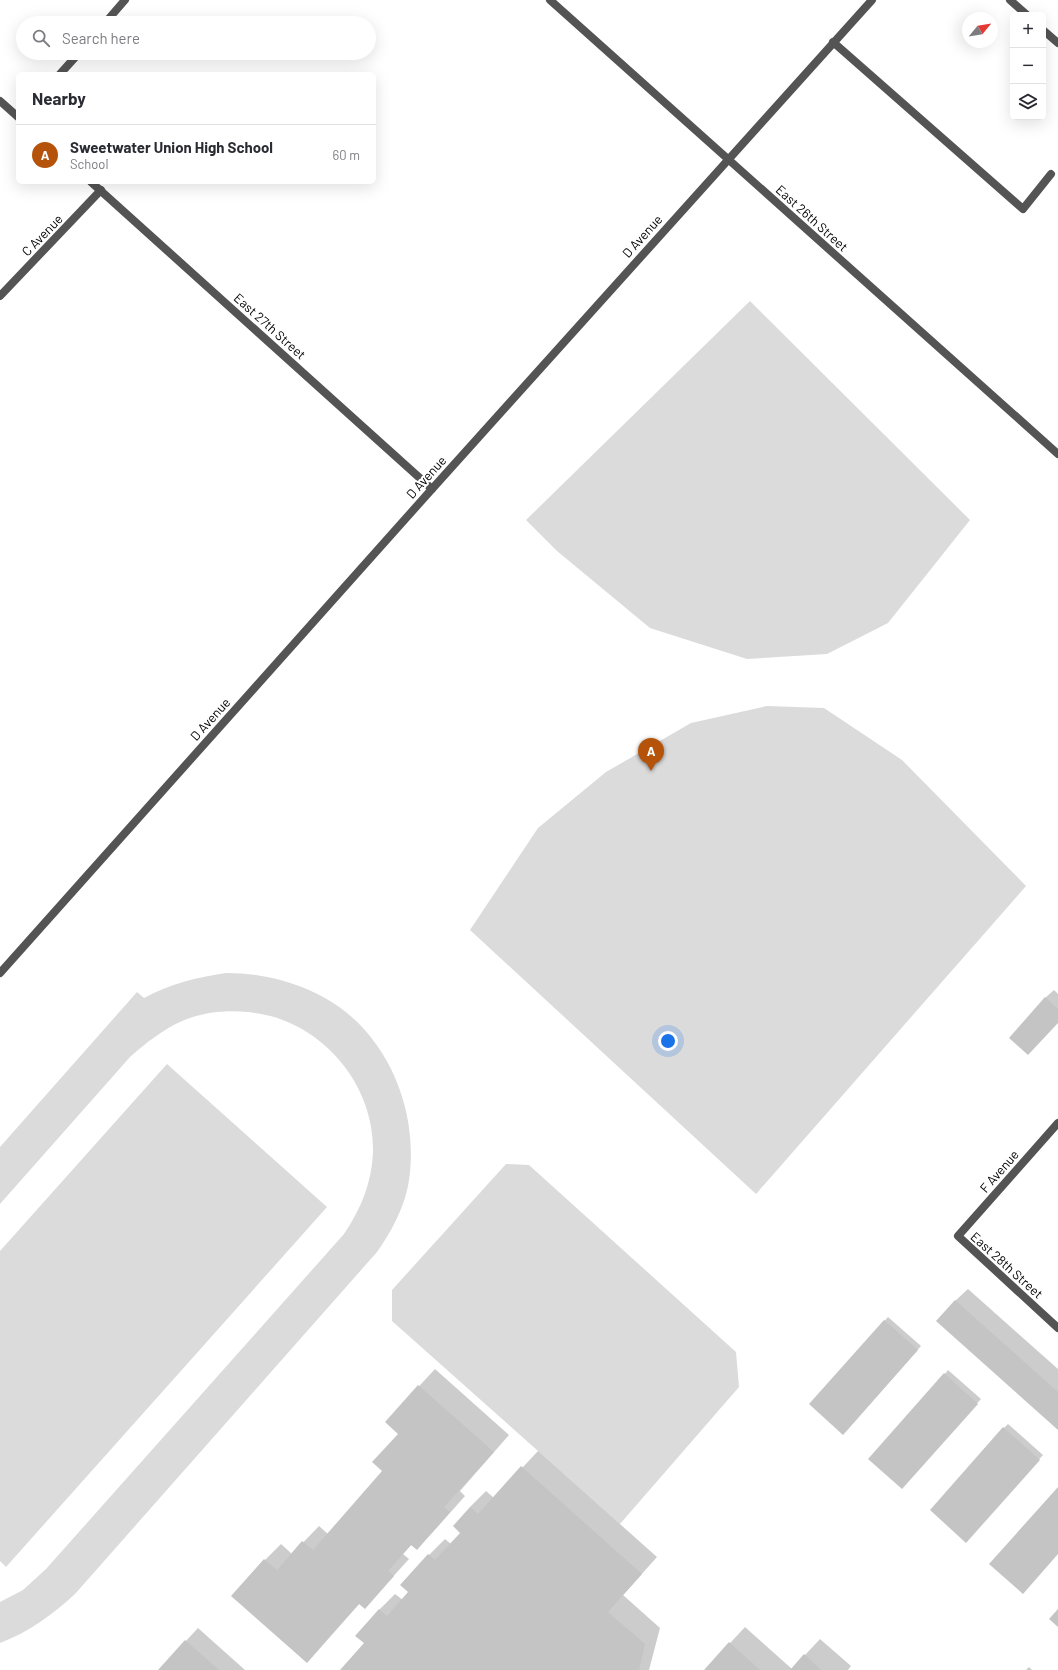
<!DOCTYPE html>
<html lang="en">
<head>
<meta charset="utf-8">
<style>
	:root { --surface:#fff; --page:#f2f2f3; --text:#2b2b33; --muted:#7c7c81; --line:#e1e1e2; --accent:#b45309 }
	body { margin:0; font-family:Barlow,sans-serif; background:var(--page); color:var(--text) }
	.controls { position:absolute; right:12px; top:12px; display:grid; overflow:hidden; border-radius:6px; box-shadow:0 4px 16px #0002 }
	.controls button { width:36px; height:36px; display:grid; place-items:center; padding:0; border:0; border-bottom:1px solid var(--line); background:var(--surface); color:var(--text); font:20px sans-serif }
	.compass { position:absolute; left:962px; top:12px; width:36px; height:36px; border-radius:50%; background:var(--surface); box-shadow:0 4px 16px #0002; rotate:60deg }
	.you { position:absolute; left:668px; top:1041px; width:14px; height:14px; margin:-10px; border:3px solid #fff; border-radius:50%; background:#1a73e8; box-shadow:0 0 0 6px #1a73e833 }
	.badge { display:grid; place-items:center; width:26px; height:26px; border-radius:50%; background:var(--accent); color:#fff; font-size:13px; font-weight:700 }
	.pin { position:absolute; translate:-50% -33px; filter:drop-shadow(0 1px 2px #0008) }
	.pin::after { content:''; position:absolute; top:21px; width:14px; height:12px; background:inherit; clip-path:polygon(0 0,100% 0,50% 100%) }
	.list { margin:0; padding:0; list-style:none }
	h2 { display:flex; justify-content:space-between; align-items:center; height:52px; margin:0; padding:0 16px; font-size:17px }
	h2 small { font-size:13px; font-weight:400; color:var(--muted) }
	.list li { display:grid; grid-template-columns:26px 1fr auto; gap:12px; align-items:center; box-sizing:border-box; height:60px; padding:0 16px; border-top:1px solid var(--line) }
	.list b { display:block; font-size:15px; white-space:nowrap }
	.list p { margin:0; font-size:13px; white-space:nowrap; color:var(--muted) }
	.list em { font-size:13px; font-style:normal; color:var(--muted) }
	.icon { flex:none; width:22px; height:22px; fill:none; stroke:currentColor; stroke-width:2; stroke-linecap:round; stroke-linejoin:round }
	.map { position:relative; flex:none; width:1058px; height:1670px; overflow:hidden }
	.search { position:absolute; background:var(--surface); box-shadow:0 4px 16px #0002; left:16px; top:16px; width:360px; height:44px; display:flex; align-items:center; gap:10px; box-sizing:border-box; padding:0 14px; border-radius:22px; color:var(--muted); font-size:15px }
	.panel { position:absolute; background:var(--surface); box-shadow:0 4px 16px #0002; left:16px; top:72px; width:360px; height:112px; border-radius:6px }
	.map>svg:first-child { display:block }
</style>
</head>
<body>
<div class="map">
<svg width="1058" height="1670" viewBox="0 0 1058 1670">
	<rect width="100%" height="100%" fill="#fff"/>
	<!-- green -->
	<g fill="#dbdbdb">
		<polygon points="750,301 970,520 888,623 827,654 747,659 650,628 557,551 526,520"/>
		<polygon points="767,706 824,708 902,760 1026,886 756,1194 470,930 538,828 606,772 691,723"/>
		<path d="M226,973C261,973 294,981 325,998C390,1034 421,1116 408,1186C403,1210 391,1232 377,1252L75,1594C52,1615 29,1632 0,1643V1602L23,1590L46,1569L344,1234C361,1209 372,1182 373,1152C375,1082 318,1018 248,1012C226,1010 203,1012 182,1021C162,1030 146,1043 130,1057L0,1204V1147L137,992L144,998C170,984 197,977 226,973Z"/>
		<polygon points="167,1064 327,1207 6,1567 0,1561 0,1251"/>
		<polygon points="506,1164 529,1165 736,1352 739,1387 620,1524 392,1321 392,1290"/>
	</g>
	<!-- shadow -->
	<g fill="#0003">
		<polygon points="1054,990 1058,994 1058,1022 1045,998"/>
		<polygon points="968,1289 1058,1369 1058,1429 955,1301"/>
		<polygon points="888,1317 921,1346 847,1430 810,1404"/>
		<polygon points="435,1369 509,1435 460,1491 465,1496 433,1532 417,1548 412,1544 403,1554 409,1559 380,1591 360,1603 307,1661 265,1560 281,1544 292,1554 319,1526 328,1534 384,1471 399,1434 386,1422"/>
		<polygon points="948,1370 981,1399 905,1484 945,1374"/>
		<polygon points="1008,1424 1043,1455 970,1537 1004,1428"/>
		<polygon points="538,1451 657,1557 623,1595 660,1628 649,1670 342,1670 365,1643 379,1610 395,1594 403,1600 410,1592 429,1555 445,1539 451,1544 461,1533 470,1507 486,1491 494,1498"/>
		<polygon points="745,1627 792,1669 820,1639 851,1666 848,1670 705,1670"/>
		<polygon points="198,1628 245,1670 159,1670"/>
		<polygon points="1029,1667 1032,1670 1026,1670"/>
	</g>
	<!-- building -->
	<g fill="#c4c4c4">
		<polygon points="1045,997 1058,1009 1058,1023 1028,1055 1009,1038"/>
		<polygon points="955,1300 1058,1392 1058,1430 936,1321"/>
		<polygon points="884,1320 918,1350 843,1435 809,1404"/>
		<polygon points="944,1373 978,1404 902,1489 868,1459"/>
		<polygon points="418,1385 494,1452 444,1507 450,1512 417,1550 411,1545 388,1571 394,1576 365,1609 359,1604 307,1663 231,1596 264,1559 277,1570 302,1541 313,1550 382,1471 372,1462 398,1434 385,1422"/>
		<polygon points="1003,1427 1040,1460 966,1543 930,1510"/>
		<polygon points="521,1466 642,1574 608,1612 645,1644 639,1670 340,1670 364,1643 355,1636 379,1609 387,1616 408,1592 400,1585 428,1554 435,1560 460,1533 453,1526 470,1507 478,1514"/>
		<polygon points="1058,1487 1058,1554 1023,1594 989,1564"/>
		<polygon points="1058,1609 1058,1627 1049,1619"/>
		<polygon points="185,1640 219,1670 158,1670"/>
		<polygon points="729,1642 760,1670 704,1670"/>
		<polygon points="804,1654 821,1670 790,1670"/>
	</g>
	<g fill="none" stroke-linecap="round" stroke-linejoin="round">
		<!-- service -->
		<g stroke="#545454" stroke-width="8">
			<polyline points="105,23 125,0"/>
			<polyline points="833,42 1023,209 1051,174"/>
			<polyline points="60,74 79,53"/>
		</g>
		<!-- minor -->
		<g stroke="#545454" stroke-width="8">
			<polyline points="550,0 1058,454"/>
			<polyline points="1010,0 1027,15"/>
			<polyline points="1043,30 1058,43"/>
			<polyline points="0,101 18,117"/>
			<polyline points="91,182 432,489"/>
			<polyline points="0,296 101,190"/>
			<polyline points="1058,1123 958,1236 1058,1328"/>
		</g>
		<!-- tertiary -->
		<polyline stroke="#545454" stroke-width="8" points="0,973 432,489 872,0"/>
	</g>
	<g text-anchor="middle" stroke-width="4" stroke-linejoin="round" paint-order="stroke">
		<!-- street labels -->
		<g font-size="13" fill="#000" stroke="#fff">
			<text transform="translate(812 218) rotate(42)" y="5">East 26th Street</text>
			<text transform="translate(42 235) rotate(-46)" y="5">C Avenue</text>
			<text transform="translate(642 236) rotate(-48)" y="5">D Avenue</text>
			<text transform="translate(270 326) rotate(42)" y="5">East 27th Street</text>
			<text transform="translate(426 477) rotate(-48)" y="5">D Avenue</text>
			<text transform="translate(210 719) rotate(-48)" y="5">D Avenue</text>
			<text transform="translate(999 1171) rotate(-49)" y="5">F Avenue</text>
			<text transform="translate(1007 1265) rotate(42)" y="5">East 28th Street</text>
		</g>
	</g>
</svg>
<div class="controls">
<button>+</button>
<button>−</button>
<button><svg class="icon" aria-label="layers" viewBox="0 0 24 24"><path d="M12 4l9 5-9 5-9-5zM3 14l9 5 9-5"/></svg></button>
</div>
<svg class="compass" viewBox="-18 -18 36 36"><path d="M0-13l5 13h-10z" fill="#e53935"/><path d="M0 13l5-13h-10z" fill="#7c7c81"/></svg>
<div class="you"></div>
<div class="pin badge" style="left:651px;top:771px">A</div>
<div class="search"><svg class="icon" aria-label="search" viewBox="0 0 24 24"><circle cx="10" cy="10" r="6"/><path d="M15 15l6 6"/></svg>Search here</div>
<section class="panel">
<h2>Nearby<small></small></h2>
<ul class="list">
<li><span class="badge">A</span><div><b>Sweetwater Union High School</b><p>School</p></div><em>60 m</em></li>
</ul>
</section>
</div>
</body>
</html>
